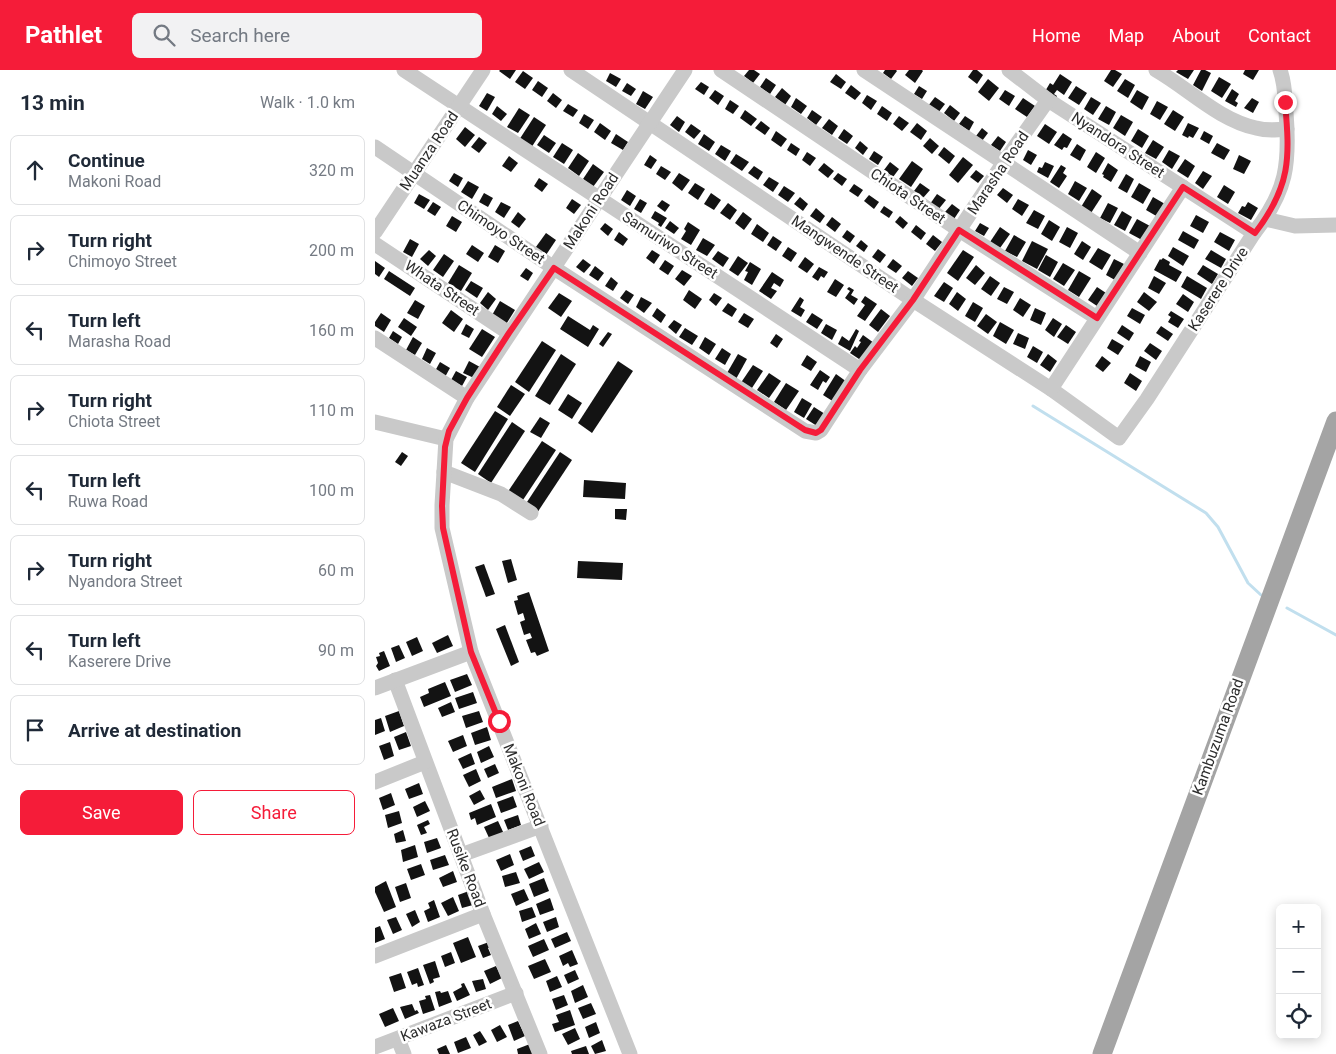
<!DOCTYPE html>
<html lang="en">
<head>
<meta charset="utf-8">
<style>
	:root { --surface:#fff; --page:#f2f2f3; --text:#1f2937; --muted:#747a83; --line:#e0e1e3; --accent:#f51c39 }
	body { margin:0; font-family:Roboto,sans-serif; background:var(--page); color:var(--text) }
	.controls { position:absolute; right:15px; bottom:15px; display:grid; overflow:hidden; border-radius:8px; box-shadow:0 2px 12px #0003 }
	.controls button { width:45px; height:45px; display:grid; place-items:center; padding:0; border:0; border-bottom:1px solid var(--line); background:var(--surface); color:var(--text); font:25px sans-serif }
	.stop { position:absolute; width:15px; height:15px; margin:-11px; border:4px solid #f51c39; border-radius:50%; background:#fff }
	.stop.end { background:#f51c39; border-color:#fff; box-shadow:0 1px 5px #0008 }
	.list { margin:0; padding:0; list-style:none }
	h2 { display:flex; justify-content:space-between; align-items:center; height:65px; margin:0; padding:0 20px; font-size:21px }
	h2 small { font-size:16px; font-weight:400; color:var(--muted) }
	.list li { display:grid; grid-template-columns:32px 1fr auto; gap:15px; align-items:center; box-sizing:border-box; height:70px; margin:0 10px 10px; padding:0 10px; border:1px solid var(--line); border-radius:8px }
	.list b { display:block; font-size:19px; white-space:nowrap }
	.list p { margin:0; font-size:16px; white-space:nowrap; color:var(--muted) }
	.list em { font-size:16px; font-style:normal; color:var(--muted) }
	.actions { display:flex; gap:10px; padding:15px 20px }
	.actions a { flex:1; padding:11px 0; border:1px solid var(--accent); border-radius:8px; text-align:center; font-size:18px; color:var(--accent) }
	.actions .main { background:var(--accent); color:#fff }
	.icon { flex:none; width:28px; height:28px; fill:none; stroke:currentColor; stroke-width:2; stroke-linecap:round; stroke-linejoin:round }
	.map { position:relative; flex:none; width:961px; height:984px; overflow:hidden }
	header { display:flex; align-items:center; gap:30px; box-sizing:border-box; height:70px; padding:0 25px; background:var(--accent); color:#fff }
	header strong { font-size:24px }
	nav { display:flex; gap:28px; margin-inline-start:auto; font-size:18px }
	.search { width:350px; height:45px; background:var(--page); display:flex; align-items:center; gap:12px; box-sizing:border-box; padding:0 18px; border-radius:8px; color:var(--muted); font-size:19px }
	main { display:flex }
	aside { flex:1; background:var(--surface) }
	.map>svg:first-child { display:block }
</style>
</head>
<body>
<header>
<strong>Pathlet</strong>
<div class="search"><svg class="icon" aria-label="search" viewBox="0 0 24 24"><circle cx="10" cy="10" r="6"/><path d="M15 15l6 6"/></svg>Search here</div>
<nav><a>Home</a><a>Map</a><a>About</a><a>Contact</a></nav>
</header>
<main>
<aside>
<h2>13 min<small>Walk · 1.0 km</small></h2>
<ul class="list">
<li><svg class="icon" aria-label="ahead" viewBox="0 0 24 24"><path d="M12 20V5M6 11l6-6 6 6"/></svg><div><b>Continue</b><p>Makoni Road</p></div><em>320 m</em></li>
<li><svg class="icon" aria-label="right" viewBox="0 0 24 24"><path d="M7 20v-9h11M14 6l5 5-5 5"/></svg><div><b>Turn right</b><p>Chimoyo Street</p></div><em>200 m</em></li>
<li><svg class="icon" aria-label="left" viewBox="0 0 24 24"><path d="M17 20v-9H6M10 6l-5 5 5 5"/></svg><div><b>Turn left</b><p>Marasha Road</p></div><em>160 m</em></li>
<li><svg class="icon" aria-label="right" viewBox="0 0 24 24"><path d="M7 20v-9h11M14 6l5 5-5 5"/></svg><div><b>Turn right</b><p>Chiota Street</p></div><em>110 m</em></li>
<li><svg class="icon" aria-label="left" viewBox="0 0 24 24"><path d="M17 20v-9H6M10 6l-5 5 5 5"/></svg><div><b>Turn left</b><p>Ruwa Road</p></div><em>100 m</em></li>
<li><svg class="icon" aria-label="right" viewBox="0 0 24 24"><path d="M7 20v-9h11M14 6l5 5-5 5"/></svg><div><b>Turn right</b><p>Nyandora Street</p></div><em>60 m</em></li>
<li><svg class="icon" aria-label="left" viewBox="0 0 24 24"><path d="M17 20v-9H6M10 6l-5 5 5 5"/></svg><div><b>Turn left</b><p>Kaserere Drive</p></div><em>90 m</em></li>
<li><svg class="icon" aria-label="arrive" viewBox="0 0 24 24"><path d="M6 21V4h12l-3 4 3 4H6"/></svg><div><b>Arrive at destination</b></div></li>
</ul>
<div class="actions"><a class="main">Save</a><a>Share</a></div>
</aside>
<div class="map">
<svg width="961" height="984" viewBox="0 0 961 984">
	<rect width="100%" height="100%" fill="#fff"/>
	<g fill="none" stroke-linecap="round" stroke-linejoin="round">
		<!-- stream -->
		<g stroke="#c1dfee" stroke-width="3">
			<polyline points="658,336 831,443 843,457 873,513 886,525"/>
			<polyline points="912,538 961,565"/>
		</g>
	</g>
	<!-- building -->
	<g fill="#131313">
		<polygon points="125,0 141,0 135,9 124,1"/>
		<polygon points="374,0 379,0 385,4 378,13 369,6"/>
		<polygon points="510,0 521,0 522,1 516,9 508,3"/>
		<polygon points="534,0 547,0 548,1 540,13 530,5"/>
		<polygon points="598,0 602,0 608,5 602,14 593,7"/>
		<polygon points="736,0 740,0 747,4 738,17 729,11"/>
		<polygon points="803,0 819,0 813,9 801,2"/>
		<polygon points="826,0 830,0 836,3 827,21 818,15"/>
		<polygon points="870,0 884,0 878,10 868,4"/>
		<polygon points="148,1 158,8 150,19 140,12"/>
		<polygon points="235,3 246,9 241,17 231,11"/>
		<polygon points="461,4 471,12 466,19 455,12"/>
		<polygon points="685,4 697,12 689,25 682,20 679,24 682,26 680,30 669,23 675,13 678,15"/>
		<polygon points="844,7 856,14 847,28 836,21"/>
		<polygon points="391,8 401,15 395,24 385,17"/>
		<polygon points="613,9 624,18 614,31 603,22"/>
		<polygon points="750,9 760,15 753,28 742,21"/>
		<polygon points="163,11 173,18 167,27 157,20"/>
		<polygon points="326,12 334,17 329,25 320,19"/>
		<polygon points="252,13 261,19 256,26 247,21"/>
		<polygon points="476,15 486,23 480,30 470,23"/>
		<polygon points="544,16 552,21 547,29 539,24"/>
		<polygon points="701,16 712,23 704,35 693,28"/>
		<polygon points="407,18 416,26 410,35 400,27"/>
		<polygon points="857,19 864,24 860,31 863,33 861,37 850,31"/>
		<polygon points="340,20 349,26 343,35 334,28"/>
		<polygon points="630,20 640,26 634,36 624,29"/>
		<polygon points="762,20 774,27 767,40 755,32"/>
		<polygon points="268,21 278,27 270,39 261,34"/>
		<polygon points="112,23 120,27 112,41 104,36"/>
		<polygon points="178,23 187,30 181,38 172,31"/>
		<polygon points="492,25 502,31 496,40 487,33"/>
		<polygon points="560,27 570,34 563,43 553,36"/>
		<polygon points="716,27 726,33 718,45 709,39"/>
		<polygon points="421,28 432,36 426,44 416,37"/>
		<polygon points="648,28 660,36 652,47 640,39"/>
		<polygon points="877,28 884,32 878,43 869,38"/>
		<polygon points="355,30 364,36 358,44 350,39"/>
		<polygon points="782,31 793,37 785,50 775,44"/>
		<polygon points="193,34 203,40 198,47 188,41"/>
		<polygon points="575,35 585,43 579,51 569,43"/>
		<polygon points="122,36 132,44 126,51 117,44"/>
		<polygon points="507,36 517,43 512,51 502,44"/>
		<polygon points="731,36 741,42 734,55 723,49"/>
		<polygon points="144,38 155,45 143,63 132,57"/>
		<polygon points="370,40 382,49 376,56 365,48"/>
		<polygon points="437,40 447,47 441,55 432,48"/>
		<polygon points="798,40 809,47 800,61 789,54"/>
		<polygon points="209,44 219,50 213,59 204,53"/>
		<polygon points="746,45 758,52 750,66 738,58"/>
		<polygon points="302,46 310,52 304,62 295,55"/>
		<polygon points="524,46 534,53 527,61 518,54"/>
		<polygon points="590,46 599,52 594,61 584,54"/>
		<polygon points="159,47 171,55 156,78 144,70"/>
		<polygon points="454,49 463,56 457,65 447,58"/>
		<polygon points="386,51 395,58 390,65 380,58"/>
		<polygon points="225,53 236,61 230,70 219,62"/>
		<polygon points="542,53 552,61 546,70 535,62"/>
		<polygon points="813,53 824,58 818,68 814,66 813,68 807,65"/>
		<polygon points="316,54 326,61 319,69 310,62"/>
		<polygon points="670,54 682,62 674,74 662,66"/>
		<polygon points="90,57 100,65 90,77 81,69"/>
		<polygon points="607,58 613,63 607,71 601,66"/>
		<polygon points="469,59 478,66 472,74 463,68"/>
		<polygon points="763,59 774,66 767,78 756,71"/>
		<polygon points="401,61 412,69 406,77 396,70"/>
		<polygon points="829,61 838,66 834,74 825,69"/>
		<polygon points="688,63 697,69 692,78 689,77 687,80 679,75"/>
		<polygon points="241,64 253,72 248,80 236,73"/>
		<polygon points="329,64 340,72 334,81 323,74"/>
		<polygon points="169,65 181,73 174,83 162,75"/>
		<polygon points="623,66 631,72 625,81 616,75"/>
		<polygon points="104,67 112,73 104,83 96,77"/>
		<polygon points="555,68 564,76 557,84 548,76"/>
		<polygon points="778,70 789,77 781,89 770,83"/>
		<polygon points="485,71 493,78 488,85 480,78"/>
		<polygon points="187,73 198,80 189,94 178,87"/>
		<polygon points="416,73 425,79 421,86 412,80"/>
		<polygon points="842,73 855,80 849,90 836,83"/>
		<polygon points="702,74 711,80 705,91 695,85"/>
		<polygon points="346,75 356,81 350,91 340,84"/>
		<polygon points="569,77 580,86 574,94 563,85"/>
		<polygon points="653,80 662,85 656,95 648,90"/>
		<polygon points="794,80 805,86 797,99 787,92"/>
		<polygon points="499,81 508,87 503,95 494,89"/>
		<polygon points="432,82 441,88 435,96 427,90"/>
		<polygon points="721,82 730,88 721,103 712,97"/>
		<polygon points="203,83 214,91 204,106 193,98"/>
		<polygon points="361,84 374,92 367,101 355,93"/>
		<polygon points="275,85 282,90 276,99 269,95"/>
		<polygon points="864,85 876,91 869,104 858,99"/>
		<polygon points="134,86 143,93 136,102 127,96"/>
		<polygon points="588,87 598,95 583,113 574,105"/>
		<polygon points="810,89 820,96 813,108 802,101"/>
		<polygon points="537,91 548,99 536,117 524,109"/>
		<polygon points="515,92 524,99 518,107 509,100"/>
		<polygon points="670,92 679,96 673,108 662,102 664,97 667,98"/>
		<polygon points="449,93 459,101 453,108 443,100"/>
		<polygon points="733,93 743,100 736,112 728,107 729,105 727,104"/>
		<polygon points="218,94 229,102 218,117 208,109"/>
		<polygon points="686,95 691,98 688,103 692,106 684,118 675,112"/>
		<polygon points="286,96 296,102 290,110 281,104"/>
		<polygon points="379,96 388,102 383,110 373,103"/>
		<polygon points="601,100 609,106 603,113 595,107"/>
		<polygon points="828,101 837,106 828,119 820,113"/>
		<polygon points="79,103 88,108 83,117 74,111"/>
		<polygon points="304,103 315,110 307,121 297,113"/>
		<polygon points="463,103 472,109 467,116 458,109"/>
		<polygon points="751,104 759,109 752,123 743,118"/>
		<polygon points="394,107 404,113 398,122 388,115"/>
		<polygon points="164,108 173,114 167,122 159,116"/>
		<polygon points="93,111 104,117 97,129 86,122"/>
		<polygon points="700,111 712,118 704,131 693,124"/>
		<polygon points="320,113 330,119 323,130 313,123"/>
		<polygon points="545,113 555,120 548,128 539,121"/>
		<polygon points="764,113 776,120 768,134 756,127"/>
		<polygon points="479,114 488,120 483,127 474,121"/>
		<polygon points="849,115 860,122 853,134 842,127"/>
		<polygon points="409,116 420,123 413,132 403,125"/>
		<polygon points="628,118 638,125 632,133 622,125"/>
		<polygon points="717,119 727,126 716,143 706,137"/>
		<polygon points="252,120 261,126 255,136 246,130"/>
		<polygon points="109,123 118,128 113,137 104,132"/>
		<polygon points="336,123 346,130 339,140 329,134"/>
		<polygon points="44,124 55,130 49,139 39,133"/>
		<polygon points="562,124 571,130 563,140 555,134"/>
		<polygon points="494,125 504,132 499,139 489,131"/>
		<polygon points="425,127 433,134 428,141 419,134"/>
		<polygon points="778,127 790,134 783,147 771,140"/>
		<polygon points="197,129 206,135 199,144 191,138"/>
		<polygon points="265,129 272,133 266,143 259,139"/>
		<polygon points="643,129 654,135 647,146 637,139"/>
		<polygon points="287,130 295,135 290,142 282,136"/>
		<polygon points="58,132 66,137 60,146 52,141"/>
		<polygon points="126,132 136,137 129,148 120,142"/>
		<polygon points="873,132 883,138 876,150 863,143 867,136 870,137"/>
		<polygon points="353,133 362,140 355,150 345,143"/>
		<polygon points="733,133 743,138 735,153 725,148"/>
		<polygon points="577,134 585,140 579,149 570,142"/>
		<polygon points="509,136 518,142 514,148 505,142"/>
		<polygon points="441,138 450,146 445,153 435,146"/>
		<polygon points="659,140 670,146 663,159 651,153"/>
		<polygon points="280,141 292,148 286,157 283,155 284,153 276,148"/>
		<polygon points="747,141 757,147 750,161 739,155"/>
		<polygon points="143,142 151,149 144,158 136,152"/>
		<polygon points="368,142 377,149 369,160 360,153"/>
		<polygon points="821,145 834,152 828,163 815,156"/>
		<polygon points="77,146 87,152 81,162 71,156"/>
		<polygon points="525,146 533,153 528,159 520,152"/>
		<polygon points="457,147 466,154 460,162 451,155"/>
		<polygon points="762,149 775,156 767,170 754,163"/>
		<polygon points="674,150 685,157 677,171 666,164"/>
		<polygon points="295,151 304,158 299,164 290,158"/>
		<polygon points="313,152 325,160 316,175 306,169 311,161 309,159"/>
		<polygon points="230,153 238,159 233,166 225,159"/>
		<polygon points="605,153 614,158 609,166 600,161"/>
		<polygon points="382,154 394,163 388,172 376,164"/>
		<polygon points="541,155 551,163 546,170 536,162"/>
		<polygon points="625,157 635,164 625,178 615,172"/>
		<polygon points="692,157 703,163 695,178 684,172"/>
		<polygon points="472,160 480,166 475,173 467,167"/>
		<polygon points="808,161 824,170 819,179 803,170"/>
		<polygon points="244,162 253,169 248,176 239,170"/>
		<polygon points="845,162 860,170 854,181 839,172"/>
		<polygon points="171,163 181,170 169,188 158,181"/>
		<polygon points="558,165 567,172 560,181 551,174"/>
		<polygon points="639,165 651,172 642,187 630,181"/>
		<polygon points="398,166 407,172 401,181 392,175"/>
		<polygon points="328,168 340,175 332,186 321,180"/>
		<polygon points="35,169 44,174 37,187 28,182"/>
		<polygon points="486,170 493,176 489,182 481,176"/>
		<polygon points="657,171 673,179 662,199 647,191"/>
		<polygon points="707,171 716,177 708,190 699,184"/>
		<polygon points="97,175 109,183 103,192 91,184"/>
		<polygon points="120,175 130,181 123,193 113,187"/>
		<polygon points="413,177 422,183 416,192 407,186"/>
		<polygon points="798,177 814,186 808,196 793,186"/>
		<polygon points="723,178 736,185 727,200 714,192"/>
		<polygon points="503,179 511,185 505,193 497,187"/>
		<polygon points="54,180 61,186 53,196 45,189"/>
		<polygon points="277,180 285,185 279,194 271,188"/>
		<polygon points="588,180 599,187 583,211 572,203"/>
		<polygon points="836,180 851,189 846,198 830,189"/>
		<polygon points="343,181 354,188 348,197 337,189"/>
		<polygon points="69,184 79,191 68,207 58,200"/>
		<polygon points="671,185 683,192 675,207 663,200"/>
		<polygon points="363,186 373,193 363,206 354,200"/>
		<polygon points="430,187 439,194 432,203 423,197"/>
		<polygon points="788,188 795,192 794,195 807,202 801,212 779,200 785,189 786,190"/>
		<polygon points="208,189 216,195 209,203 201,197"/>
		<polygon points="518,189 527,196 521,203 512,197"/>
		<polygon points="739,189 749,194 740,210 731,205"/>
		<polygon points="290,190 299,196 293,205 284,199"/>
		<polygon points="0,191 10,198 4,207 0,204"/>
		<polygon points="375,192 386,199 377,215 369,210 373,202 370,201"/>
		<polygon points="688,193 700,200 689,216 678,209"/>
		<polygon points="84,195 97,203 86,221 73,213"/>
		<polygon points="601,195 610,203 600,215 591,208"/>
		<polygon points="828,195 843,204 837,214 822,204"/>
		<polygon points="220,196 229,203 223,211 214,205"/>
		<polygon points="444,197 453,202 449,208 446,206 443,211 437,207"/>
		<polygon points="151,198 158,203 153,211 145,206"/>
		<polygon points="307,200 317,206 309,216 300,209"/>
		<polygon points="14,201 40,218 35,226 9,209"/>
		<polygon points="533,201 543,208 537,216 527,208"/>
		<polygon points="704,201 716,208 704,227 693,220"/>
		<polygon points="397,202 409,210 405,217 399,213 396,218 402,221 396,229 384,221"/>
		<polygon points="615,206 625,213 616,226 606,219"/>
		<polygon points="779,206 791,213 784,224 773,218"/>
		<polygon points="812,206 832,218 826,229 806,217"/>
		<polygon points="236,207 243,213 238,221 230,216"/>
		<polygon points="460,209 469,215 461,227 452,222"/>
		<polygon points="96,211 108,218 102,228 90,220"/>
		<polygon points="569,212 578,218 569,232 559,226"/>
		<polygon points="474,217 479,220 476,225 483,229 479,235 470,228 475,221 472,219"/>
		<polygon points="629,217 639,222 632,234 622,229"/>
		<polygon points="722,217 731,223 722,236 713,230"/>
		<polygon points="251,220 259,225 253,234 245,228"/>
		<polygon points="314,220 327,229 320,239 308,230"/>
		<polygon points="113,222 121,229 113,240 105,233"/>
		<polygon points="582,222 591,229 583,241 574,234"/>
		<polygon points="769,222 782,232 774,241 762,232"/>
		<polygon points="184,223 197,231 186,247 173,238"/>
		<polygon points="339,223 347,228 341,236 334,230"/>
		<polygon points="808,224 819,232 813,242 801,234"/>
		<polygon points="490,226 502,234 490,251 482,246 490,235 486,232"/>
		<polygon points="266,227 277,233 269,243 261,237"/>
		<polygon points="425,227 429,230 425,237 430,240 426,247 416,241"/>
		<polygon points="645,228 656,235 648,247 638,240"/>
		<polygon points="40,230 50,236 43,249 32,243"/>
		<polygon points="125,231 140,240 130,256 116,247"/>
		<polygon points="598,232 608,238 600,252 590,246"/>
		<polygon points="353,233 362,239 357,247 347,241"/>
		<polygon points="282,238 291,245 286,253 277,246"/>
		<polygon points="660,238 671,243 666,255 655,250"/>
		<polygon points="757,238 770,245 765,254 752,246"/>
		<polygon points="506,239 515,246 503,262 494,255"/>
		<polygon points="76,240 88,249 79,262 67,253"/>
		<polygon points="796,241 809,249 803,258 793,252 796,247 793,245"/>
		<polygon points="6,243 16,250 9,262 0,256 0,252"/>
		<polygon points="369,243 379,249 373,258 363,252"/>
		<polygon points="437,243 448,250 442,259 431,252"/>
		<polygon points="611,244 622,252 613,264 602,256"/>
		<polygon points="193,246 215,260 218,255 224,259 213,277 185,259"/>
		<polygon points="29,248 42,257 36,266 23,257"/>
		<polygon points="678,248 687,254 679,267 670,260"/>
		<polygon points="299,250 307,255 301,264 293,257"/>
		<polygon points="625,252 639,260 631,274 618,266"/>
		<polygon points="91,254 99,259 94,268 86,264"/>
		<polygon points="451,254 462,260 457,270 446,263"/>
		<polygon points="691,255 701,262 693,274 682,267"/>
		<polygon points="747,255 759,263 754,271 742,263"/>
		<polygon points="786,256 798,264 793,271 781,263"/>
		<polygon points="310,258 323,266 317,275 304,267"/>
		<polygon points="107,259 120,267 107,287 94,279"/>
		<polygon points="481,259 484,261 475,281 463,274 467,266 474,271"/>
		<polygon points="18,261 27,267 23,274 14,268"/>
		<polygon points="233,262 237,264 228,277 224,274"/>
		<polygon points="643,263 654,268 650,279 638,274"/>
		<polygon points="401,264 408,269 402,278 395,273"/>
		<polygon points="488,265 499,273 487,291 475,283 480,276 482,278 486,272 484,271"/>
		<polygon points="38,267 47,273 40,285 31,280"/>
		<polygon points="330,267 341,274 334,285 324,278"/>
		<polygon points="737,269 749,276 743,285 732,278"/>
		<polygon points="167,271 181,280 154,322 140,312"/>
		<polygon points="775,273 787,281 781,290 769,281"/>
		<polygon points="658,276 668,282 662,293 652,287"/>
		<polygon points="52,278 61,283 55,294 47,289"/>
		<polygon points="347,278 356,284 350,295 340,289"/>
		<polygon points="186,284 201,294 175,335 160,326"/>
		<polygon points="363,284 372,289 361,309 352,303"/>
		<polygon points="673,284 682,291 675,302 665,295"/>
		<polygon points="432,285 442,292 436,301 426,295"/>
		<polygon points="727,286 736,293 728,302 720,296"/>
		<polygon points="765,286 776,292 771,302 760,296"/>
		<polygon points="94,291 105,297 99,308 88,303"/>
		<polygon points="243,291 258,301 217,363 203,353"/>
		<polygon points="65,292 75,298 70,307 60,301"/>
		<polygon points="378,295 388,301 375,321 365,314"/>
		<polygon points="445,300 455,307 451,313 448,311 443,320 435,315"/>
		<polygon points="81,301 92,307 87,316 76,310"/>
		<polygon points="394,303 406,311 394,328 382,320"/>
		<polygon points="755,303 767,311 761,321 749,313"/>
		<polygon points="461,304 472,312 459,332 448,325"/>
		<polygon points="411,313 424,321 411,340 399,332"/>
		<polygon points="136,315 150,324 135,346 122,337"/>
		<polygon points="193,324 207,333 197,349 183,340"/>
		<polygon points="427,328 437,334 429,348 419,342"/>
		<polygon points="439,337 450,344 442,356 431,349"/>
		<polygon points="120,341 133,349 100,402 86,393"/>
		<polygon points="165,347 175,353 166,368 155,362"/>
		<polygon points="137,352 150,361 116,413 103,404"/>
		<polygon points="167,371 181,380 146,433 132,423"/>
		<polygon points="27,382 33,386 26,396 20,392"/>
		<polygon points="185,382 197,390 162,443 150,435"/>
		<polygon points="209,410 251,413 250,429 208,427"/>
		<polygon points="240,439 252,439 251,450 240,449"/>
		<polygon points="136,489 142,510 133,513 127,491"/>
		<polygon points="203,491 248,493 247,510 202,508"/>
		<polygon points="109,494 120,524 111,527 100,497"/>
		<polygon points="154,522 174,581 162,586 160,582 156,583 151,570 157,568 155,563 149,565 145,552 150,550 148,543 143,545 139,531 143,530 142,526"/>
		<polygon points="130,555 144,592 136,596 121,559"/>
		<polygon points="73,565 78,576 62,583 57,573"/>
		<polygon points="42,567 48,581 37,586 31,572"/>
		<polygon points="24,575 30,588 21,592 16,578"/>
		<polygon points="9,581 15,596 4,601 1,596 3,593 1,587 5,586 4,583"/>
		<polygon points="92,604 97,615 80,622 75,610"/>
		<polygon points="70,612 76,626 49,637 45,627 54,623 53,619"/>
		<polygon points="98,622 102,633 84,639 80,628"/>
		<polygon points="76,632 80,642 67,647 63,638"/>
		<polygon points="24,641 29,656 15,662 10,646"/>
		<polygon points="104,641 108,652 91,658 87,646"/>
		<polygon points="6,648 10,661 0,665 0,650"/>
		<polygon points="112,657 116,670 100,675 96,663"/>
		<polygon points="31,662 36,676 24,680 19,667"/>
		<polygon points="88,665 92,676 78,682 73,671"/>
		<polygon points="15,672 19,686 9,690 4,676"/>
		<polygon points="114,676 119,687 106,693 102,682"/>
		<polygon points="96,683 100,694 88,699 83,689"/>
		<polygon points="120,694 124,703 113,708 109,699"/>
		<polygon points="101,699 106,711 94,717 88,705"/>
		<polygon points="137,709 141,721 121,728 117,717"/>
		<polygon points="44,713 48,724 34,729 30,719"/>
		<polygon points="105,720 110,729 99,735 94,726"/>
		<polygon points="16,723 20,735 8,740 4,728"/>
		<polygon points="138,726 142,737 126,743 122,732"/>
		<polygon points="50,731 55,741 42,747 38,737"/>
		<polygon points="116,734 121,747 102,755 100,748 96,750 94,743"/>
		<polygon points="24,741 27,753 13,758 10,745"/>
		<polygon points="143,745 146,755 133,760 129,750"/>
		<polygon points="53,750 55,754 49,757 52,763 46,765 42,755"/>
		<polygon points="123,751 129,764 115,770 109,757"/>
		<polygon points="28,760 31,771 21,773 19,764"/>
		<polygon points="62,768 66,778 52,783 49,772"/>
		<polygon points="40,775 43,787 28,792 26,780"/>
		<polygon points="156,776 160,786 148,791 144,781"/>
		<polygon points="135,784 139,795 126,801 121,790"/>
		<polygon points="70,785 74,795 58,800 55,790"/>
		<polygon points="164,792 169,802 154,809 149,799"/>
		<polygon points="46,794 50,805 36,810 32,799"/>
		<polygon points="78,801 82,812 68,817 64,808"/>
		<polygon points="141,802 145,813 130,817 127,806"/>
		<polygon points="169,808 174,821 159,827 154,814"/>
		<polygon points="11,811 21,837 9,842 0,822 0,817"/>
		<polygon points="31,813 36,828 25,832 20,817"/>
		<polygon points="149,819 154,830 141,836 136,824"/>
		<polygon points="94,821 98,835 87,838 83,825"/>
		<polygon points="78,827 84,841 73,846 66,833"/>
		<polygon points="175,828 179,840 165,845 161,834"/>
		<polygon points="59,830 65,847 53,852 49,841 55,838 53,833"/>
		<polygon points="157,837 161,847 147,852 144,841"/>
		<polygon points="40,840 45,852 37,857 31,844"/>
		<polygon points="21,847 27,860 18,864 12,850"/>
		<polygon points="181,847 184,857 172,862 168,852"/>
		<polygon points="161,853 166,864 154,869 150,859"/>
		<polygon points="5,856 10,869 0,873 0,858"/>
		<polygon points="192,862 196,871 180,878 176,869"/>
		<polygon points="93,867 101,887 86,893 78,873"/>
		<polygon points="169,869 174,880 158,887 153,876"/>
		<polygon points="114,872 116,877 113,878 116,885 108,888 103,876"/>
		<polygon points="197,880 203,894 195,897 193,893 188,896 184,886"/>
		<polygon points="76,882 80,893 70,897 66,886"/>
		<polygon points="170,889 176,902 159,909 153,896"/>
		<polygon points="60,891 65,907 58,909 59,912 55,914 48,895"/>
		<polygon points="121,896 127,908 115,914 109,901"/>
		<polygon points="43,898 49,915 43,917 42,913 37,915 32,902"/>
		<polygon points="200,900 204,909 193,914 189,905"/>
		<polygon points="26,903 31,918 19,922 14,907"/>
		<polygon points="182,906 187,917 175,922 171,911"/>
		<polygon points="108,909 111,919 101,922 97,911"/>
		<polygon points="89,913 95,925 82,931 78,922 87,917 86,914"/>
		<polygon points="208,915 213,927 200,933 196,921"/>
		<polygon points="65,921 66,923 73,921 77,932 64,937 60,922"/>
		<polygon points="55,925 60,940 48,944 44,931 51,929 50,926"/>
		<polygon points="189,925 193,935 181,940 177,929"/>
		<polygon points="216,933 221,944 208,949 203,938"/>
		<polygon points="37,934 40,941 42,940 44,943 30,949 25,937"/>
		<polygon points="18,938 24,951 10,957 4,944"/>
		<polygon points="195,940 200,955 180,962 177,954 184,952 181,945"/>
		<polygon points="143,951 150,966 139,971 133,955"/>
		<polygon points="221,952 225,963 214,968 210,957"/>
		<polygon points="125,955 132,967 122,972 116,960"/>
		<polygon points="200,958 205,969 193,975 187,964"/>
		<polygon points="105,961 112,972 104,976 98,965"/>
		<polygon points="91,967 96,978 83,983 79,972"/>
		<polygon points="227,970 231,981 220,984 216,976"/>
		<polygon points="155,974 158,984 143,984 142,979"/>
		<polygon points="71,975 75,984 64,984 62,979"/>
		<polygon points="211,976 214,984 197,984 196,981"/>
	</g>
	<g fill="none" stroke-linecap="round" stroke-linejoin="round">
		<!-- minor -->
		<g stroke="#c9c9c9" stroke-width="15">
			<polyline points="29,0 485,300"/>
			<path d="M196,0L538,230L676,319L744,368L772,329L879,163C912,121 915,94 911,42C910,28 910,13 905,0"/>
			<polyline points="346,0 584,160 722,248"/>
			<polyline points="489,0 765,183"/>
			<polyline points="634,0 673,30 879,163"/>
			<path d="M781,0C814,19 844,50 881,58C892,61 902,60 912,59"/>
			<polyline points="0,77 179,198 430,361 441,363 446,360 485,300 538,230 629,92 673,30"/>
			<polyline points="890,149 920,156 961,155"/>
			<polyline points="0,162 108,0"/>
			<polyline points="0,174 134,263"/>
			<polyline points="0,268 92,328"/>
			<polyline points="676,319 808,117"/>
			<polyline points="0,352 71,369"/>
			<polyline points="69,402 126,424 156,443"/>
			<polyline points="20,610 108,844 165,984"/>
			<polyline points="0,618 96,582"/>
			<polyline points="0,712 50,692"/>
			<polyline points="86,785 166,756"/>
			<polyline points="0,886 108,844"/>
			<polyline points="23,969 29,984"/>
			<polyline points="0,977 141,923"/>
			<polyline points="255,984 96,582 67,458 67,435 71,369 92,328 310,0"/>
		</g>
		<!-- major -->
		<polyline stroke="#a4a4a4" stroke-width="19" points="727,984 961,351"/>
	</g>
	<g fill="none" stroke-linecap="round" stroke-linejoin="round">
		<!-- route -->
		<path stroke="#f51c39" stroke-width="6" d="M124,651L96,582L68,458L67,436L70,377L74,361L92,328L134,263L179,198L430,360L441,363L446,360L485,300L538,230L584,160L722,248L808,117L880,163C916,116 915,88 910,32"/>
	</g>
	<g text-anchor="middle" stroke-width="5" stroke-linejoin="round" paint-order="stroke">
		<!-- street labels -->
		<g font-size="15" fill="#2c2c2c" stroke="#fff">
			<text transform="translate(743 75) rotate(33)" y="5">Nyandora Street</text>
			<text transform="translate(54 81) rotate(-56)" y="5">Muanza Road</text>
			<text transform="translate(623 103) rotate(-56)" y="5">Marasha Road</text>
			<text transform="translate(533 126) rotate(34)" y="5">Chiota Street</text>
			<text transform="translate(216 141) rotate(-57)" y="5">Makoni Road</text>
			<text transform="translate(126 162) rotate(34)" y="5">Chimoyo Street</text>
			<text transform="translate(295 175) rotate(33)" y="5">Samuriwo Street</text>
			<text transform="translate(470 184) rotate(34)" y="5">Mangwende Street</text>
			<text transform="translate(67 218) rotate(34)" y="5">Whata Street</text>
			<text transform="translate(843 219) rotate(-57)" y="5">Kaserere Drive</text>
			<text transform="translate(843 667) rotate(-70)" y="5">Kambuzuma Road</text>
			<text transform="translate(149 715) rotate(68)" y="5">Makoni Road</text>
			<text transform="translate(91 798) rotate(69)" y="5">Rusike Road</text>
			<text transform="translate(71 950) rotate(-21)" y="5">Kawaza Street</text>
		</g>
	</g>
</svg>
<div class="controls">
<button>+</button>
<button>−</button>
<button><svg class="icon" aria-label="locate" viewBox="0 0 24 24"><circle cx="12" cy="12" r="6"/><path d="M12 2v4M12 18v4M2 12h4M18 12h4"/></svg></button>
</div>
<div class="stop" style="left:124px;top:651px"></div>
<div class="stop end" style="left:910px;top:32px"></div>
</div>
</main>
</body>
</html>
